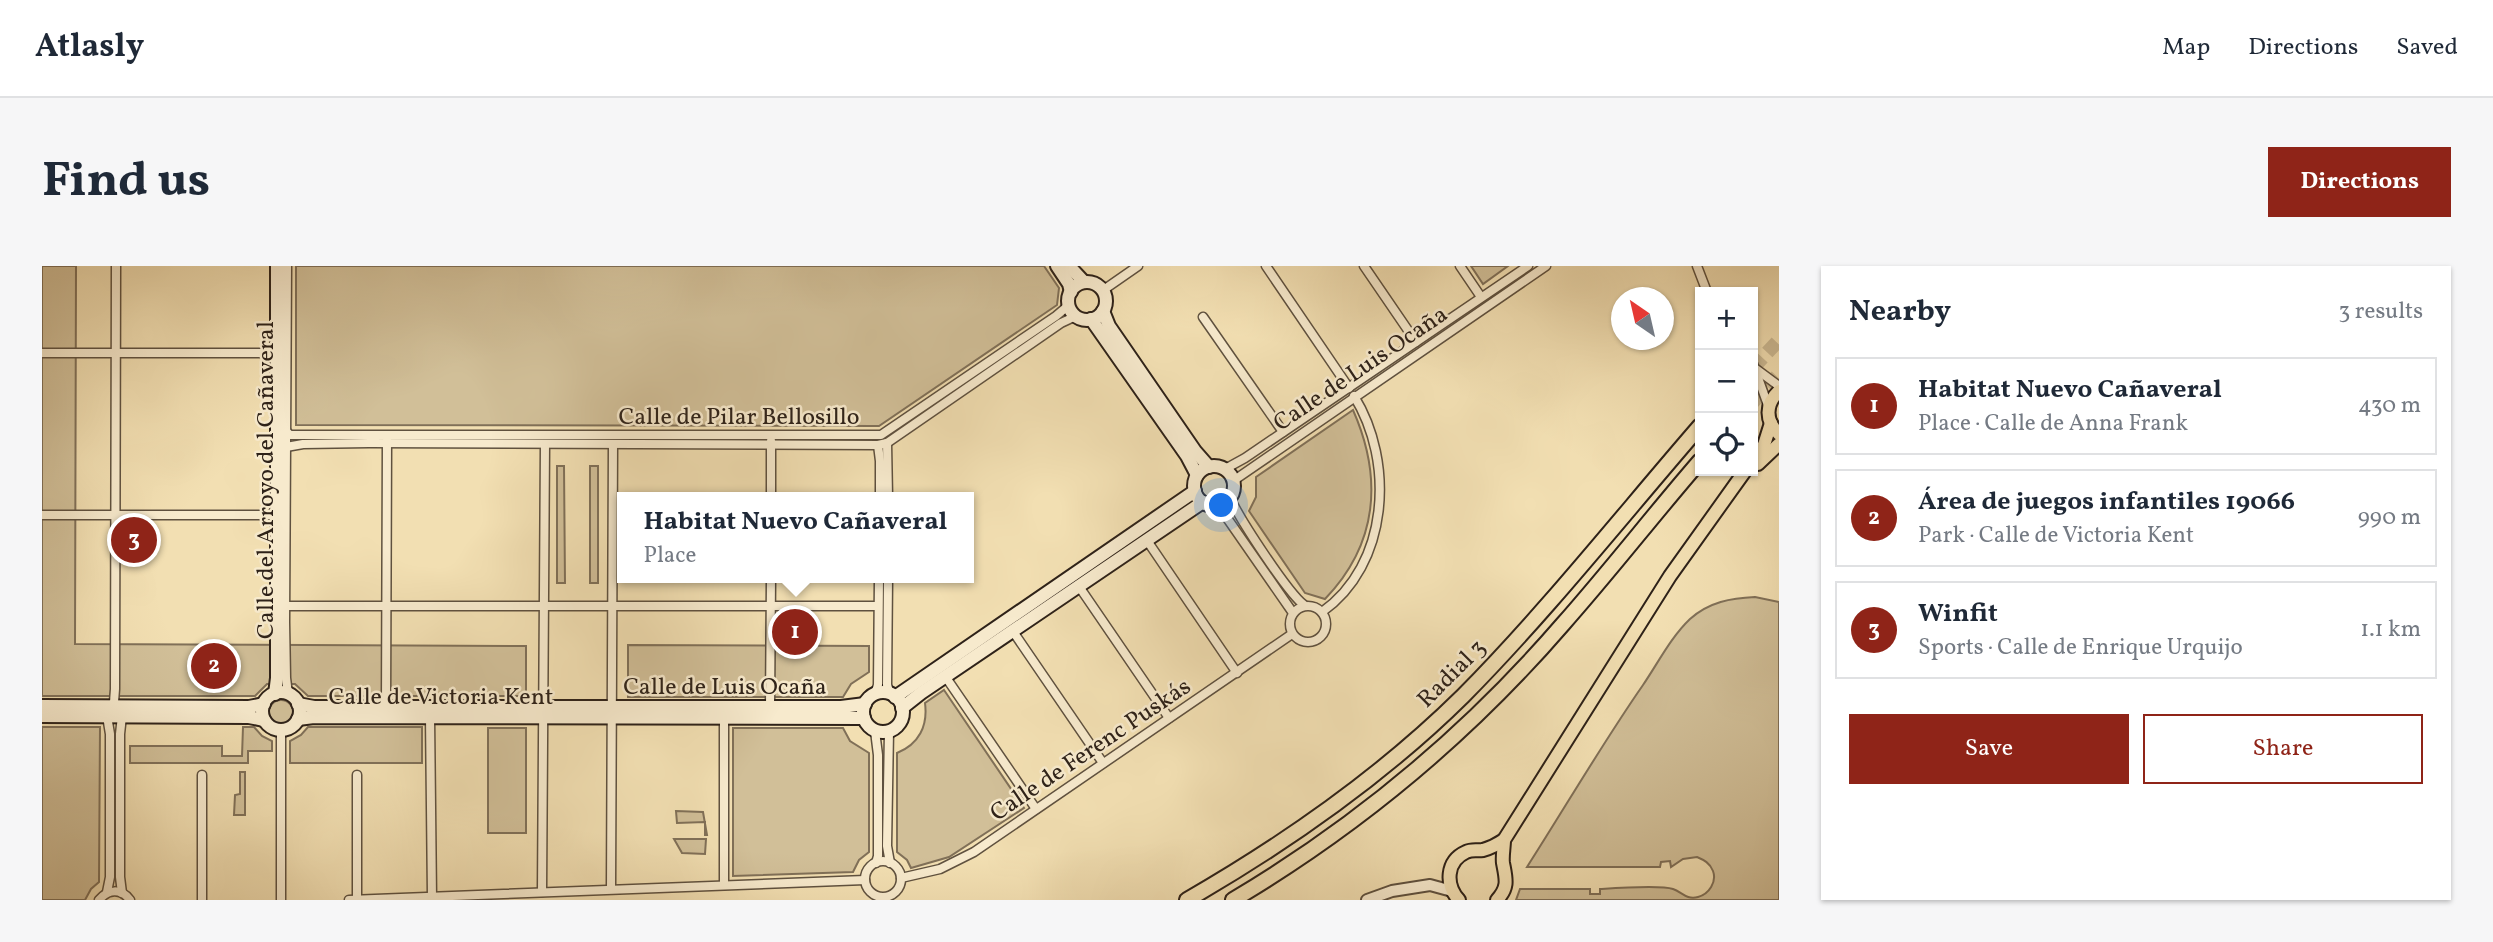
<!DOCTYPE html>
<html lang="en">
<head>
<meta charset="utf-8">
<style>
	:root { --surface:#fff; --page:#f6f6f7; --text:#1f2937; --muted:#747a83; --line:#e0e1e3; --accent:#8f2418 }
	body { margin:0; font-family:Vollkorn,serif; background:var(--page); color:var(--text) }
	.controls { position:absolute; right:21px; top:21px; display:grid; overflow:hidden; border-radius:0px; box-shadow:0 2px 5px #0004 }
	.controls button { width:63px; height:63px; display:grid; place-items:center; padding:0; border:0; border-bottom:2px solid var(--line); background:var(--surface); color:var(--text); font:35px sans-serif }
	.compass { position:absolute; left:1569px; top:21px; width:63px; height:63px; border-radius:50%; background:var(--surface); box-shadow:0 2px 5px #0004; rotate:326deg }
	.you { position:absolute; left:1180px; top:240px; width:24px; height:24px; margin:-18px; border:5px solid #fff; border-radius:50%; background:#1a73e8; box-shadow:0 0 0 10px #1a73e833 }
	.badge { display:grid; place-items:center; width:46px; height:46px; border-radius:50%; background:var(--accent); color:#fff; font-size:23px; font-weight:700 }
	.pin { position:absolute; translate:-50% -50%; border:4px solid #fff; box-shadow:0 2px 7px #0006 }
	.popup { position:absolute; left:575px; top:226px; width:357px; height:91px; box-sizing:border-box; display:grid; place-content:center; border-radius:0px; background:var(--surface); filter:drop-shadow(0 2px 5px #0005); font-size:23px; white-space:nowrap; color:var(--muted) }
	.popup b { font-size:26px; color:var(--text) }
	.popup::after { content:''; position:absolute; left:50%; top:100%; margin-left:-14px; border:14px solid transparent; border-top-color:var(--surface) }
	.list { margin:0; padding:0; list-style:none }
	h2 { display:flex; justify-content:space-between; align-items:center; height:91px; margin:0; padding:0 28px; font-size:30px }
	h2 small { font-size:23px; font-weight:400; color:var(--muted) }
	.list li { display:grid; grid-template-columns:46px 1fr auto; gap:21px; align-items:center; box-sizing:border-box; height:98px; margin:0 14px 14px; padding:0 14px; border:2px solid var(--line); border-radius:0px }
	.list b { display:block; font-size:26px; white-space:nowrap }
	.list p { margin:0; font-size:23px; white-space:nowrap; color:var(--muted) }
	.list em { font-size:23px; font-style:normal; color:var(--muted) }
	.actions { display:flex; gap:14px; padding:21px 28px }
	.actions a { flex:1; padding:16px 0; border:2px solid var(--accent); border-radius:0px; text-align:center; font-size:24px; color:var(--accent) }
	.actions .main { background:var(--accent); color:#fff }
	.icon { flex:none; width:38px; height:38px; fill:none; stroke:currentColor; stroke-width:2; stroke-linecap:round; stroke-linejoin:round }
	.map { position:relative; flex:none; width:1737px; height:634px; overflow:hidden; border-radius:0px }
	header { display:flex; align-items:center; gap:42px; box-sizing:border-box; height:98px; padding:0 35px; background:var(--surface); border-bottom:2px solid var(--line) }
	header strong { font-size:33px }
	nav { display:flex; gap:38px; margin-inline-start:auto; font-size:24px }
	.intro { display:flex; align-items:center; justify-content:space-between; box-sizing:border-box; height:168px; padding:0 42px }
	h1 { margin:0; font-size:49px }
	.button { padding:18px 32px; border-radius:0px; background:var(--accent); color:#fff; font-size:24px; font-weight:700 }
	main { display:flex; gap:42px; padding:0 42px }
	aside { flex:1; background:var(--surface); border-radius:0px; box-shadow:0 2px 5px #0004 }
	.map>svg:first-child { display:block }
</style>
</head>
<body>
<header>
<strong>Atlasly</strong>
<nav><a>Map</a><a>Directions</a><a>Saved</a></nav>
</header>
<div class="intro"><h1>Find us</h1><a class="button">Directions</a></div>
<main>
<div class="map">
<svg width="1737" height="634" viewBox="0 0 1737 634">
	<rect width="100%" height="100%" fill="#f2dfb2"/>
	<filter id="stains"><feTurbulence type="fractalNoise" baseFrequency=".00286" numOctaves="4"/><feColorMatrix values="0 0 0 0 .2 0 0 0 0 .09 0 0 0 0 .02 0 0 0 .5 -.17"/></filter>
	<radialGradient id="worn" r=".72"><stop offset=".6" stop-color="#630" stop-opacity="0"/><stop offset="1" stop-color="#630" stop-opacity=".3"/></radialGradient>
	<!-- green -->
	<g fill="#d1bf98" stroke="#807058" stroke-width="2">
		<polygon points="0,0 34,0 33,378 484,380 484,430 266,430 253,418 225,418 213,430 0,430"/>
		<polygon points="254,0 1002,0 1017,22 1015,39 837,160 254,159"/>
		<polygon points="1429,0 1466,0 1441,18"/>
		<path d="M1311,144C1341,212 1336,278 1283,333L1263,327L1207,245L1214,231V211Z"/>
		<polygon points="515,200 522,200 523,317 515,317"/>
		<rect x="548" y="200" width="8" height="117"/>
		<path d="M1713,331L1737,336V634H1474L1478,623H1548V628H1558V623C1574,622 1619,619 1631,623C1640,626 1644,634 1656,631C1667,628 1675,616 1671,605C1668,597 1662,594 1655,591L1641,593L1629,601L1628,595L1619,596L1618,601H1485C1524,540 1560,478 1601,419C1616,397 1629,371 1648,353C1667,336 1689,332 1713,331Z"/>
		<polygon points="586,379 827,380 827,406 809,418 801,431 586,431"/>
		<path d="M902,424L982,542L907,591L869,602L865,594L855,586V487C877,478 886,460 883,437Z"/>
		<circle cx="239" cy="446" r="12"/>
		<polygon points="0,461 58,461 57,616 49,623 43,634 0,634"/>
		<polygon points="201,461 212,461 220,470 230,475 230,485 206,485 206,497 88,497 88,480 180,480 180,490 200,490"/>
		<polygon points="266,461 380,461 380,497 248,497 248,475 259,469"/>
		<rect x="446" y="462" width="38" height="105"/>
		<polygon points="691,462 801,462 808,475 827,487 827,586 817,594 811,606 691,610"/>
		<polygon points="198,506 203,506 203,549 192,549 193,529 198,528"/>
		<polygon points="634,545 661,546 665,569 663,569 663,556 635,557"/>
		<polygon points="632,573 664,573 663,588 640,587"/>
	</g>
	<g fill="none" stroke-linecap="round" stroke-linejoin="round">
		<!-- motorway-tunnel -->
		<g stroke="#cbb993" stroke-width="14" stroke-dasharray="14 7" stroke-linecap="butt">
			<polyline points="1711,102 1737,74"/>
			<polyline points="1711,136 1737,108"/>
		</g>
		<!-- minor casing -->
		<g stroke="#5f513f" stroke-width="11">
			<g id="minor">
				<polyline points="245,0 243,356 244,412 246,428"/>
				<polyline points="1224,0 1307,122"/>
				<polyline points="1322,0 1374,76"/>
				<polyline points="1418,0 1439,31"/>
				<polyline points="1655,0 1665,26"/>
				<polyline points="1060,25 1096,0"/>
				<polyline points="1161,51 1241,166"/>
				<polyline points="0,87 234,87"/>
				<polyline points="1711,98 1727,142"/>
				<polyline points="1714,103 1737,120"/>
				<polyline points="244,165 248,169 839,169 1014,50 1027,39"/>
				<polyline points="845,177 846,231"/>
				<polyline points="836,179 838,195 838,231"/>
				<polyline points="244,181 261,178 327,177 836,179 845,177 1019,57 1034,50"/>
				<polyline points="1183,203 1203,192 1486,0"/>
				<polyline points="1191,215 1504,0"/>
				<polyline points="729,231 729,175"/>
				<path d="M1188,231C1196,251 1246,327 1262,339"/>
				<polyline points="1176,239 1251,347"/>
				<polyline points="0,249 235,249"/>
				<polyline points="1104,273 1195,407"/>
				<polyline points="846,312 845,419 848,428"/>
				<polyline points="1036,319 1127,452"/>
				<circle cx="1266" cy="358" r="18"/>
				<polyline points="244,340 836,340"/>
				<path d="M1280,346C1347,299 1353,196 1312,130"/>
				<polyline points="970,364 1061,497"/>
				<polyline points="903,410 994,543"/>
				<polyline points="833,428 836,419 837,312"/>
				<polyline points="68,441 72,436 73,423 74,0"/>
				<polyline points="344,441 345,174"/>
				<polyline points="728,441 729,312"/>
				<polyline points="65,450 68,468 68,611 65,626"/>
				<polyline points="388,451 390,631"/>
				<polyline points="682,451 682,619"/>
				<polyline points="239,464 239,634"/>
				<polyline points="833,465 836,489 836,590 834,597"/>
				<polyline points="847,465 845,580 848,597"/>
				<polyline points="160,509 160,634"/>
				<polyline points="315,509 315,634"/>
				<circle cx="841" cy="613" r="18"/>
				<polyline points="859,612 898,603 932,586 1250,368"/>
				<polyline points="569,623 571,178"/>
				<polyline points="500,626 503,178"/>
				<polyline points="80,627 78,611 78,468 80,450"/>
				<path d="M57,634C66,623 79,622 88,634"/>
				<polyline points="307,634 823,614"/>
			</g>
		</g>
		<!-- tertiary casing -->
		<g stroke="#5f513f" stroke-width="14">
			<polyline id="tertiary" points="1325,634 1350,625 1388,619 1410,625"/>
		</g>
		<!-- secondary casing -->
		<g stroke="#2e2219" stroke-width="16">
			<g id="secondary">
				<polyline points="1015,0 1027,18 1029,26"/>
				<polyline points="1027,0 1042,16"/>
				<circle cx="1045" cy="35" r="19"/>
				<polyline points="1061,45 1067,60 1153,185 1167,201"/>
				<polyline points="1049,53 1145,190 1155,209"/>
				<circle cx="1172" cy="220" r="20"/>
				<circle cx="841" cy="446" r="20"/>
				<circle cx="239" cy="445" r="19"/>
				<polyline points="233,428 235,412 235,0"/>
				<polyline points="853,431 1153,225"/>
				<polyline points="256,438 272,441 799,441 823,438"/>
				<polyline points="0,440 207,441 222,438"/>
				<polyline points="860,442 879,427 1161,236"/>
				<polyline points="0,450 207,451 222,454"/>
				<polyline points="256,453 272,451 822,452"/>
			</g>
		</g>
		<!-- primary casing -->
		<g stroke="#2e2219" stroke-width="16">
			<g id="primary">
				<path d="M1737,125C1723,138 1723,155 1737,168"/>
				<polyline points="1711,195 1722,179 1729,157"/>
				<polyline points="1716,198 1737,178"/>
				<path d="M1417,634C1403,619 1404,595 1424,586C1430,583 1435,585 1441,584C1448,582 1456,578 1462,574"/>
				<path d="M1455,634C1467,621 1464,613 1461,597C1460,590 1462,582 1462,574L1628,310L1703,205"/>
			</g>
		</g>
		<!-- motorway casing -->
		<g stroke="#2e2219" stroke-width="18">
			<g id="motorway">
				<path d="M1145,634C1244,577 1339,511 1421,430C1505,345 1580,250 1658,160"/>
				<path d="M1191,634C1314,561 1427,467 1521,358C1568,305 1612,248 1658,195"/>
			</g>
		</g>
		<!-- minor -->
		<use href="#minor" stroke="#f7eacd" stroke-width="8"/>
		<!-- tertiary -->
		<use href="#tertiary" stroke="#f7eacd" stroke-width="10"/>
		<!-- secondary -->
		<use href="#secondary" stroke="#f7eacd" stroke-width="12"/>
		<!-- primary -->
		<use href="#primary" stroke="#f2dfb2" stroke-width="12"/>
		<!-- motorway -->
		<use href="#motorway" stroke="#f2dfb2" stroke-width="14"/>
	</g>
	<g text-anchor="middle" stroke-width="5" stroke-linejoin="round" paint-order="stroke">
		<!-- street labels -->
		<g font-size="24" fill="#2e2219" stroke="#f7eacd">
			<text transform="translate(1318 102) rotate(-34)" y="8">Calle de Luis Ocaña</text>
			<text x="697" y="158">Calle de Pilar Bellosillo</text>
			<text transform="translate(223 214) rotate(-90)" y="8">Calle del Arroyo del Cañaveral</text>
			<text transform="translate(1409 407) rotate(-45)" y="8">Radial 3</text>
			<text x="683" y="428">Calle de Luis Ocaña</text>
			<text x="399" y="438">Calle de Victoria Kent</text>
			<text transform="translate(1048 483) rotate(-34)" y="8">Calle de Ferenc Puskás</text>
		</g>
	</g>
	<rect width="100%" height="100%" filter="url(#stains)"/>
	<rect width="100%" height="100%" fill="url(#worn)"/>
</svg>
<div class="controls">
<button>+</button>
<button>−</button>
<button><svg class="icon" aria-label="locate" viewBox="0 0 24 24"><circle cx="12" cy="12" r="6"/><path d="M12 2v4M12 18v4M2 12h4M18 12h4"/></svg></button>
</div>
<svg class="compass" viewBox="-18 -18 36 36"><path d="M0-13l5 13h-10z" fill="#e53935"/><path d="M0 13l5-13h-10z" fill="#747a83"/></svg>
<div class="you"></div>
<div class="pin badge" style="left:753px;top:366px">1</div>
<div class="popup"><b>Habitat Nuevo Cañaveral</b>Place</div>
<div class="pin badge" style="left:172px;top:400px">2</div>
<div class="pin badge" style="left:92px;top:274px">3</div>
</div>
<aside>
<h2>Nearby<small>3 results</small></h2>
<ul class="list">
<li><span class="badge">1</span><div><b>Habitat Nuevo Cañaveral</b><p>Place · Calle de Anna Frank</p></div><em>430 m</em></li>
<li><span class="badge">2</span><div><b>Área de juegos infantiles 19066</b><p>Park · Calle de Victoria Kent</p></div><em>990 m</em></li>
<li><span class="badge">3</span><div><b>Winfit</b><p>Sports · Calle de Enrique Urquijo</p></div><em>1.1 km</em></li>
</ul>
<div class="actions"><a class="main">Save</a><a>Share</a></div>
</aside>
</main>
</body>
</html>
